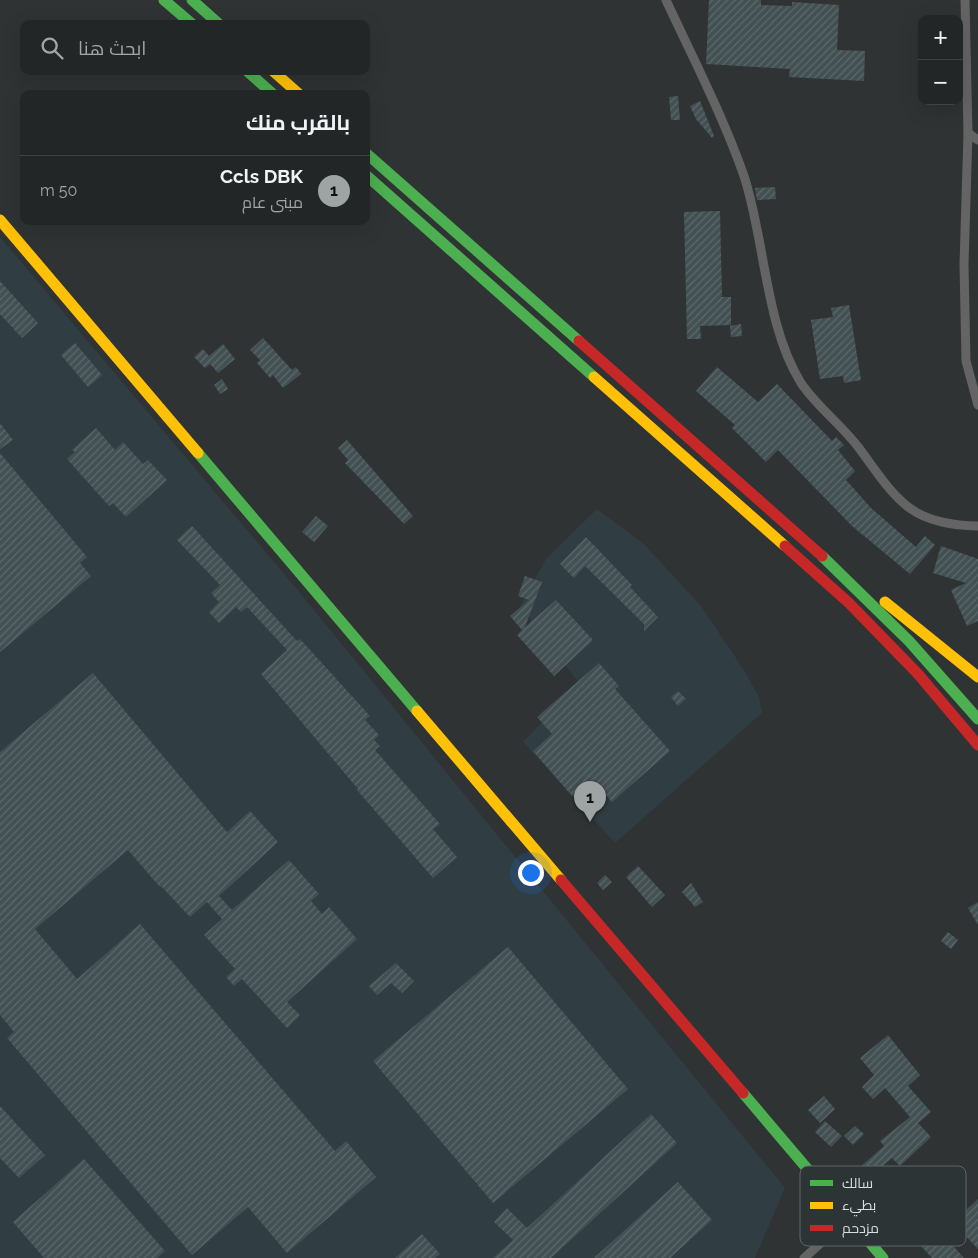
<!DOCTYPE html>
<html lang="ar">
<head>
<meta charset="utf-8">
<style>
	:root { --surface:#232627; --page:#2b2e2f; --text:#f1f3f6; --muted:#a3a5a7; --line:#404344; --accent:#9ea3a4 }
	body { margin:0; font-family:Raleway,Cairo,sans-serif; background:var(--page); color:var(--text); direction:rtl }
	.controls { position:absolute; right:15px; top:15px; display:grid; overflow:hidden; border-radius:10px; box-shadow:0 5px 20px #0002 }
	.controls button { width:45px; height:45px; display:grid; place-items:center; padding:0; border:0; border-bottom:1px solid var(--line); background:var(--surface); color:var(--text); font:25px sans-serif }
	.you { position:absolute; left:530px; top:872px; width:18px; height:18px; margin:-12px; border:4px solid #fff; border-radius:50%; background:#1a73e8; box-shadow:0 0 0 8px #1a73e833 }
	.badge { display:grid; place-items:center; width:32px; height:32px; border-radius:50%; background:var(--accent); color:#111; font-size:16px; font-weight:700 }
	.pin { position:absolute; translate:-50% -41px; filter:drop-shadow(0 1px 2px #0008) }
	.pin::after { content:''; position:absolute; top:26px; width:18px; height:15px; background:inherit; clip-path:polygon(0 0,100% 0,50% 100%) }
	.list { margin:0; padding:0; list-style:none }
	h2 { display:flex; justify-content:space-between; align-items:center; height:65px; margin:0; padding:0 20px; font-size:21px }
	h2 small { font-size:16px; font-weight:400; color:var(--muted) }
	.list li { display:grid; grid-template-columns:32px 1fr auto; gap:15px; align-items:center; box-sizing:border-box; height:70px; padding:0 20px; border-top:1px solid var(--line) }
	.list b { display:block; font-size:19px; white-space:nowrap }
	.list p { margin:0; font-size:16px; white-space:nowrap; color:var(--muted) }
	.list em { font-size:16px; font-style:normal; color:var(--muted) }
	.icon { flex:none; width:28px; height:28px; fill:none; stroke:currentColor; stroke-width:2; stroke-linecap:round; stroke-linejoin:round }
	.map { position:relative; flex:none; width:978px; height:1258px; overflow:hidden; direction:ltr }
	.search { position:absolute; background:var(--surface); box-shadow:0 5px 20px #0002; left:20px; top:20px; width:350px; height:55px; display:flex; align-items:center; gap:12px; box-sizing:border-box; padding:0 18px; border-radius:10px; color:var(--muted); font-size:19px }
	.panel { position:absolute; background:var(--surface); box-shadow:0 5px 20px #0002; left:20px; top:90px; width:350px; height:135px; border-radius:10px; direction:rtl }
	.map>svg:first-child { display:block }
</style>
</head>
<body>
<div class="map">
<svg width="978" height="1258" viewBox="0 0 978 1258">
	<defs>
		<pattern id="building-hatch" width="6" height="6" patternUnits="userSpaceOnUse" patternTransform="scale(1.25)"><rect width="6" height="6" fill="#425053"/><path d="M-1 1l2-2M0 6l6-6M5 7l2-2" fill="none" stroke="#5d696b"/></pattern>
	</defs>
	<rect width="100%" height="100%" fill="#2f3334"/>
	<!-- built -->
	<g fill="#303d42">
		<polygon points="0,237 301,594 785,1188 755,1258 0,1258"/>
		<polygon points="597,509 644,544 701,606 744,670 759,697 762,713 615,843 523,742 579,683 520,606 546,559"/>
	</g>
	<!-- building -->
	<g fill="url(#building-hatch)">
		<polygon points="709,0 761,0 761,5 792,6 792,2 839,5 837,50 865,51 864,81 789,77 790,69 706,64"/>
		<polygon points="678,96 680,120 671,120 669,97"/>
		<polygon points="700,101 714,136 712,138 696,119 690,106"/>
		<polygon points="775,187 776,199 757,200 755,188"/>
		<polygon points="720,211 722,297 731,297 731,325 700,326 701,339 687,339 684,212"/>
		<polygon points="0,281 38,323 22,338 0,314"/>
		<polygon points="849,305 861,380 844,383 843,376 820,379 811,320 833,317 831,308"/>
		<polygon points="741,324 742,336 731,337 730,326"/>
		<polygon points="263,338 292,370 296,367 301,374 283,388 273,375 270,378 257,363 260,360 250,350"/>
		<polygon points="75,343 102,375 88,387 61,355"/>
		<polygon points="223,344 235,359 218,373 210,364 205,368 194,357 203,349 209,356"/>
		<polygon points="717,367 758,402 777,384 832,441 836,437 844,445 838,450 855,471 846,480 871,508 916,547 925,536 935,545 910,574 852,526 778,450 766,462 732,428 735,425 696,391"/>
		<polygon points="222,379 228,389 220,394 214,385"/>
		<polygon points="0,423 13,440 0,449"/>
		<polygon points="96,428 115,450 123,442 143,464 148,460 167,480 126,517 113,503 109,506 67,459 75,452 72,450"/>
		<polygon points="347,440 413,516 404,524 345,463 348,460 338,448"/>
		<polygon points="0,453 87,557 80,563 91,576 0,652"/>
		<polygon points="316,516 328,526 314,542 302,532"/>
		<polygon points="192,526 297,641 300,639 370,716 365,720 379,735 374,740 380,746 375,750 440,824 433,829 457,857 433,878 357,790 358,789 261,674 287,650 247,607 241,612 236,607 219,623 209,612 219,602 211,593 220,585 177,540"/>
		<polygon points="586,537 632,585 630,587 658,617 644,631 644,624 585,566 574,578 560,564"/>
		<polygon points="941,546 978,559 978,621 967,626 951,590 966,583 933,573"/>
		<polygon points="525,576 542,582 525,627 556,600 593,640 554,676 517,635 522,630 510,616 529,600 518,596"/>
		<polygon points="599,663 619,686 615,689 670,751 612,802 593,780 573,797 533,751 552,734 537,717"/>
		<polygon points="93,673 227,832 250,811 278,842 219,896 232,910 289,860 319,894 311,901 322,914 329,907 357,939 287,1002 300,1015 287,1028 242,979 234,986 226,977 235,969 204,935 222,919 207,902 190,917 161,886 160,887 128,850 35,929 77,979 140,924 335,1151 346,1141 376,1177 287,1253 248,1207 192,1255 7,1038 14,1032 0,1015 0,752"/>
		<polygon points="678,691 686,699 678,706 671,697"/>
		<polygon points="638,866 665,895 652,907 626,877"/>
		<polygon points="605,875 612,882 603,890 597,883"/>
		<polygon points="691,883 703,902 695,907 682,892"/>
		<polygon points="978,902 978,925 968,908"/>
		<polygon points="948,932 958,940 951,949 941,941"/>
		<polygon points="508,947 628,1089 493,1203 373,1061"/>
		<polygon points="396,963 414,981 402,993 391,983 377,995 369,986"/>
		<polygon points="888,1035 920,1075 908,1086 931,1112 918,1123 931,1137 900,1166 892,1158 869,1177 860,1167 884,1146 880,1141 910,1117 885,1088 873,1099 862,1087 874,1075 860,1058"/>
		<polygon points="824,1096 835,1109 820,1123 808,1110"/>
		<polygon points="0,1106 45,1155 19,1178 0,1158"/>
		<polygon points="651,1114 677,1143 551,1258 493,1258 513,1240 494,1222 507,1208 527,1228"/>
		<polygon points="825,1121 842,1136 831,1147 815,1132"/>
		<polygon points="855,1126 864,1134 853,1145 844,1136"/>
		<polygon points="84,1159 165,1251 157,1258 44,1258 13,1222"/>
		<polygon points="678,1182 712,1220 670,1258 594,1258"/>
		<polygon points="978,1199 978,1249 953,1222"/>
		<polygon points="916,1205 920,1209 964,1258 932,1258 898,1221"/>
		<polygon points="422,1234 440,1254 435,1258 395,1258"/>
	</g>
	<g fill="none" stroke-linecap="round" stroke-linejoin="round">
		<!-- street -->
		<g stroke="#646464" stroke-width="9">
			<path d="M666,0C693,58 723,116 744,176C765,240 765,325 801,383C817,407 842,425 859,448C896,498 908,525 978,526"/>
			<polyline points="965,0 968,133 964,265 966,361 978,405"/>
			<polyline points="968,133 978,140"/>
			<polyline points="804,1258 849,1218"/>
		</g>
		<!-- fast -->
		<g stroke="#4caf50" stroke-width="11">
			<polyline points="164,0 192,24"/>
			<polyline points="192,0 219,24"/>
			<polyline points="247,71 273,94"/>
			<polyline points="366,153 579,341"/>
			<polyline points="366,175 594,377"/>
			<polyline points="198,453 417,711"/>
			<polyline points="822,556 909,641 978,719"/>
			<polyline points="743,1093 883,1258"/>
		</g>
		<!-- slow -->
		<g stroke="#ffc107" stroke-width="11">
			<polyline points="273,71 299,94"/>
			<polyline points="0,220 198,453"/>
			<polyline points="594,377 785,546"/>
			<polyline points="885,602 978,677"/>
			<polyline points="417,711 561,880"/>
		</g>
		<!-- jam -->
		<g stroke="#c62828" stroke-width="11">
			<polyline points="579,341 822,556"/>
			<polyline points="785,546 849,603 918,674 978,745"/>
			<polyline points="561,880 743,1093"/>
		</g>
	</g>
	<!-- legend -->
	<rect x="800" y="1166" width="166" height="80" rx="8" fill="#2d3436" stroke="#616769" stroke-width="1"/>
	<rect x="810" y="1180" width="23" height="6" fill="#4caf50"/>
	<rect x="810" y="1202" width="23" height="7" fill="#ffc107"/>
	<rect x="810" y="1225" width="23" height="6" fill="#c62828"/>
	<g font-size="14" fill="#dadfe1">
		<text x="842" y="1188">سالك</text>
		<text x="842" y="1210">بطيء</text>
		<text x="842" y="1233">مزدحم</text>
	</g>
</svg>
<div class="controls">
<button>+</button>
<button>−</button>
</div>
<div class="you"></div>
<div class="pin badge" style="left:590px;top:822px">1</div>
<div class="search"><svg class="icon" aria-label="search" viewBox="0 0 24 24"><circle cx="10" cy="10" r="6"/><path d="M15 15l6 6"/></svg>ابحث هنا</div>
<section class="panel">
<h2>بالقرب منك<small></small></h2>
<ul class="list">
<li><span class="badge">1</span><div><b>Ccls DBK</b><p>مبنى عام</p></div><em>50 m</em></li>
</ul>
</section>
</div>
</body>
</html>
